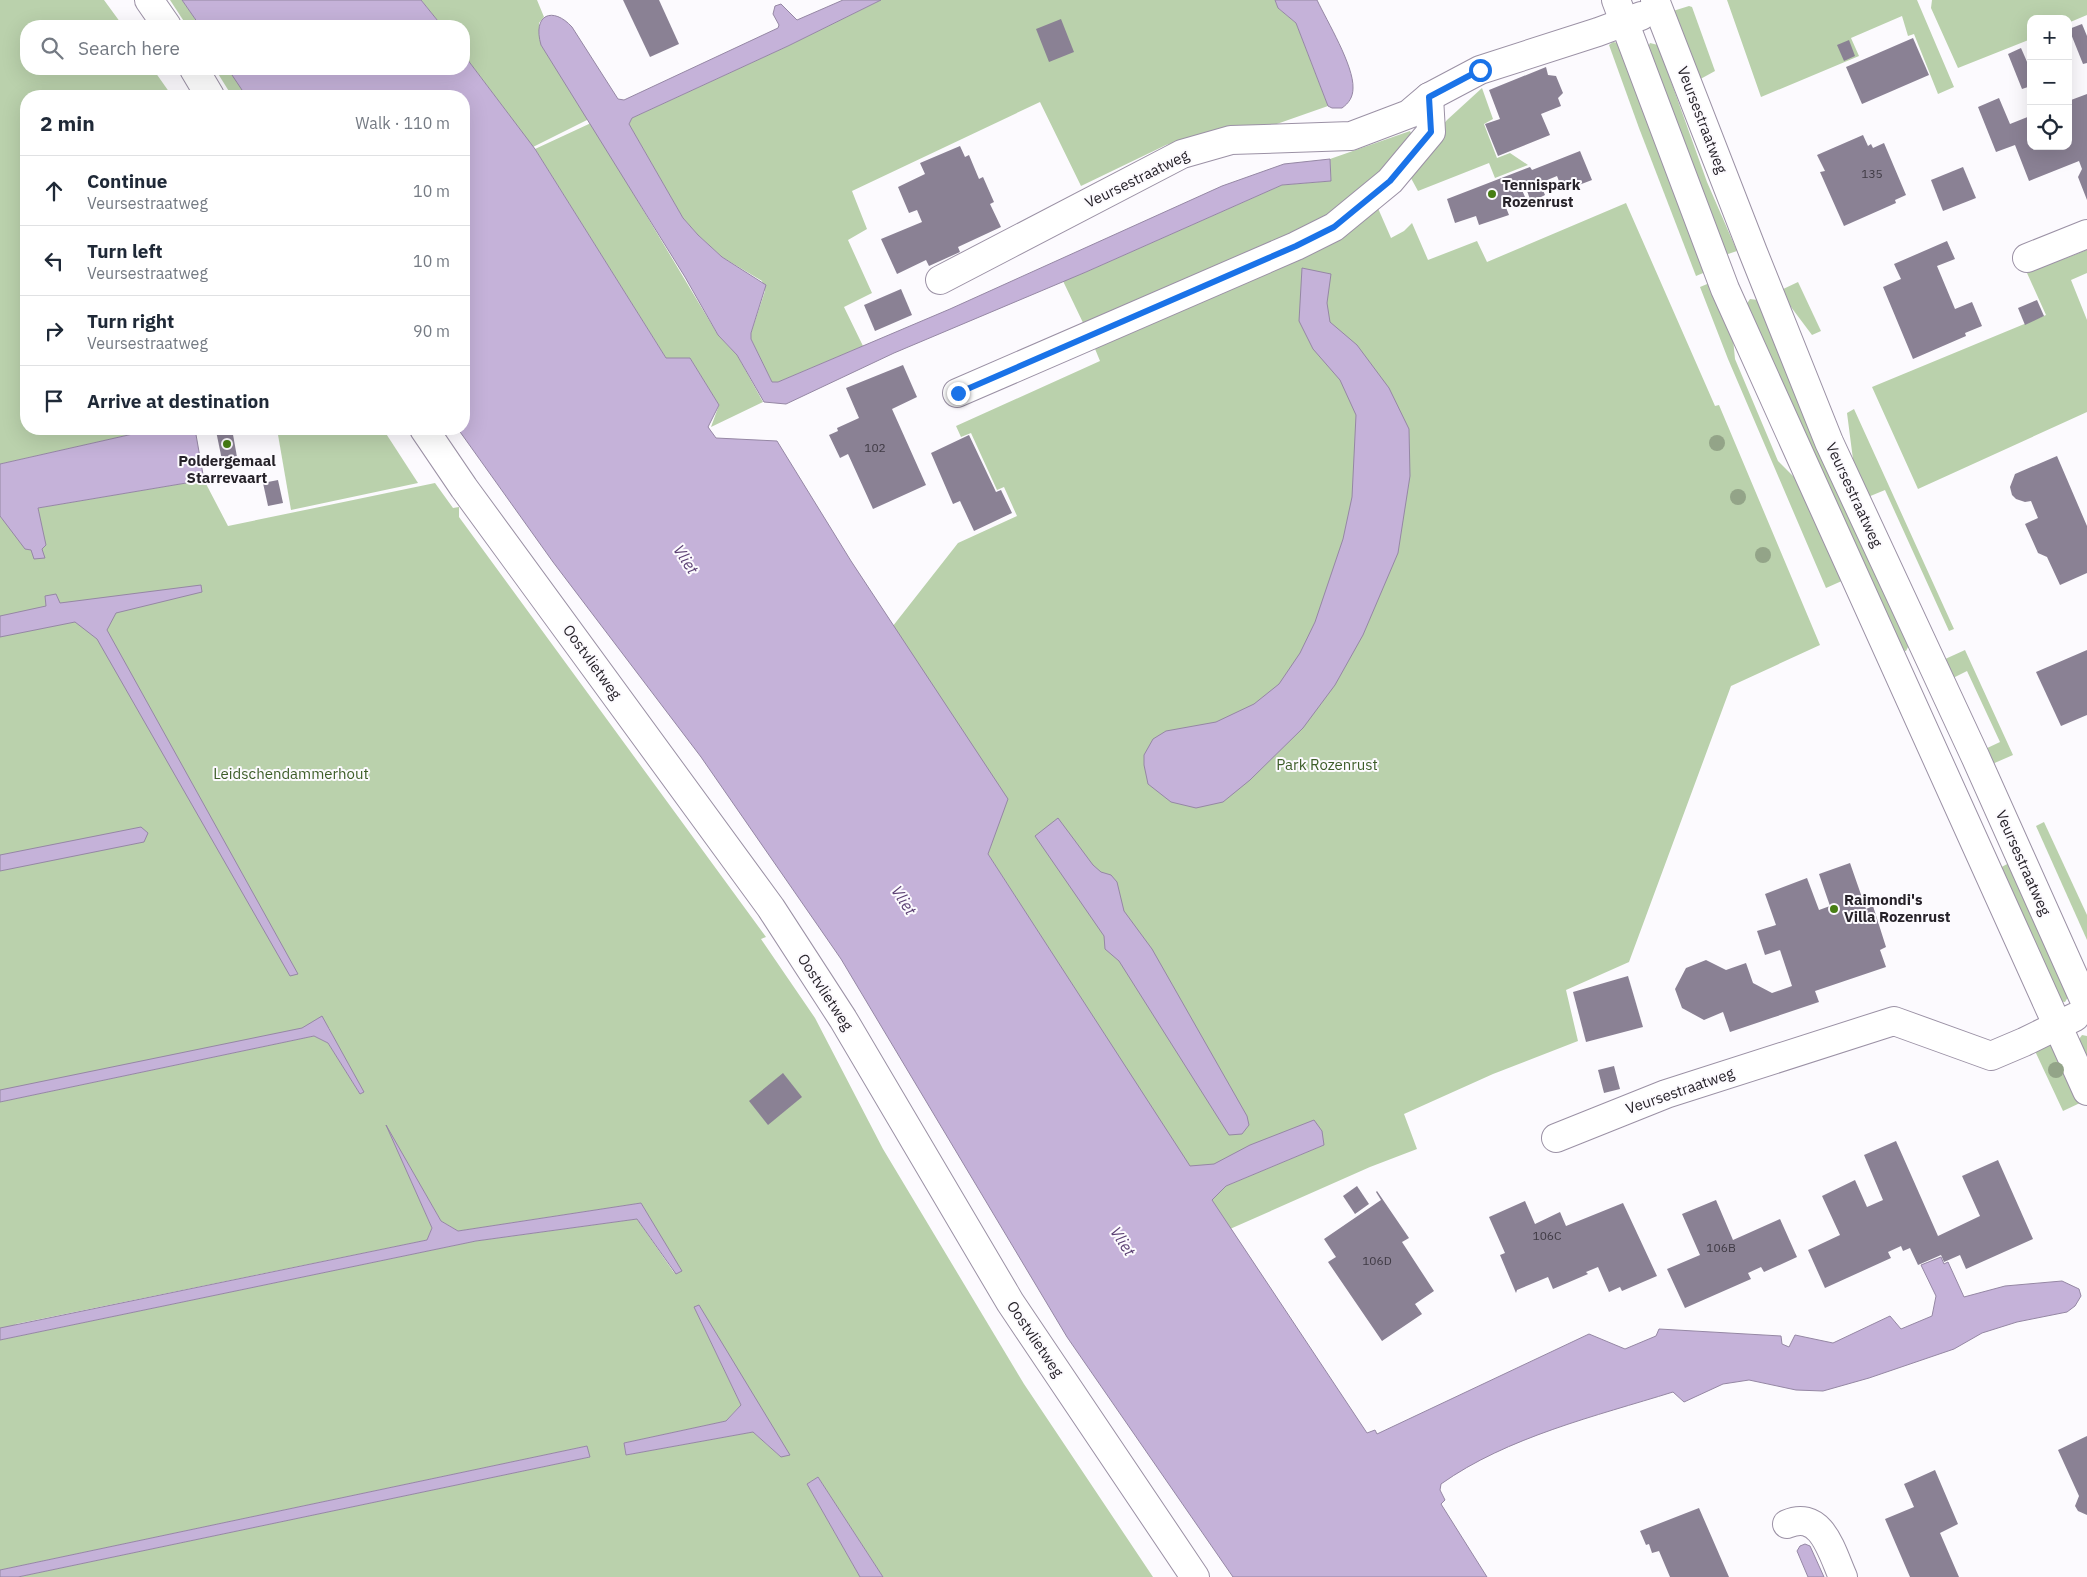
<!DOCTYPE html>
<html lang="en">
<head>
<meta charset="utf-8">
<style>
	:root { --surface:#fff; --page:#f6f6f7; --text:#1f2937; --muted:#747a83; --line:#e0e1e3 }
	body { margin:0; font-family:"IBM Plex Sans",sans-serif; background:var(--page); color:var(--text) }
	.controls { position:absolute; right:15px; top:15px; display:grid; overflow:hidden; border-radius:10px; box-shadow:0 5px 20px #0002 }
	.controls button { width:45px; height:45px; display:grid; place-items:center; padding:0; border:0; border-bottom:1px solid var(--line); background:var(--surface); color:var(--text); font:25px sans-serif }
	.stop { position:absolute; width:15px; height:15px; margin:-11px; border:4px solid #1a73e8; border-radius:50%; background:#fff }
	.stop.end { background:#1a73e8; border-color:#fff; box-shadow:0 1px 5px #0008 }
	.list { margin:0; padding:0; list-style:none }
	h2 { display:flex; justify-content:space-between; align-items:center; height:65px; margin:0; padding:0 20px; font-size:21px }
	h2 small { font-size:16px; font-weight:400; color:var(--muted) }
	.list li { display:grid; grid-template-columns:32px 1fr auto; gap:15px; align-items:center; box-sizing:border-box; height:70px; padding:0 20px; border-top:1px solid var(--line) }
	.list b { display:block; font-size:19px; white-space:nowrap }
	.list p { margin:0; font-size:16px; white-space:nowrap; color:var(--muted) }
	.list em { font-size:16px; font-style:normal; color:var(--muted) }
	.icon { flex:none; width:28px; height:28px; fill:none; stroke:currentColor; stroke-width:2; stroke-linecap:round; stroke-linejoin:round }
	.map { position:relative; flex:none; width:2087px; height:1577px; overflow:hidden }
	.search { position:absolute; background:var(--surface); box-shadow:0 5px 20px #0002; left:20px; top:20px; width:450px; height:55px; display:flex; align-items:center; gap:12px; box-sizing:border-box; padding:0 18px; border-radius:20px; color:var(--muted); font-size:19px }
	.panel { position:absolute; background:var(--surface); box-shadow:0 5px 20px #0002; left:20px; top:90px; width:450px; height:345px; border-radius:20px }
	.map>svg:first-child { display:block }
</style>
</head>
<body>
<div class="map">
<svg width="2087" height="1577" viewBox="0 0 2087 1577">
	<rect width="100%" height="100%" fill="#fcfafe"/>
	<!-- green -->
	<g fill="#bad1ac" fill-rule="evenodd">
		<polygon points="0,0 104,0 123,26 26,26 26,69 153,69 172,96 26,96 26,429 155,429 0,464"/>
		<polygon points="170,0 182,0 200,26 187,26"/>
		<polygon points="421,0 537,0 544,17 539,23 541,45 589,119 533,147 464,55 464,26 442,26"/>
		<polygon points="881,0 1275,0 1278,8 1296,23 1328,106 1271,126 1220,128 1166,145 1081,186 1040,102 852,191 867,229 848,240 872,293 844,307 863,346 778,382 772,382 751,339 751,333 765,291 762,281 722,257 698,235 683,218 629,124 632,118 788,46"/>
		<polygon points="1727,0 1917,0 1954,87 1938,94 1914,34 1908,36 1902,16 1851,38 1859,56 1761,97"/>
		<polygon points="1932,0 2087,0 2087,15 2068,23 2068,19 2031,19 2031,39 1958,68 1931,8"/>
		<polygon points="1689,6 1692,7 1715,71 1695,82 1673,11"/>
		<polygon points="1613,42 1619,43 1708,271 1696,276 1639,128 1609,45"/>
		<polygon points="1650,43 1658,45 1707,182 1737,251 1725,255 1646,51"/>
		<polygon points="215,69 228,69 246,96 232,96"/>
		<polygon points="1482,88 1493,119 1484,124 1497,158 1510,153 1528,165 1495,178 1489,163 1418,191 1406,169 1447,120"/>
		<polygon points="591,123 718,335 737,355 763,402 711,427 719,405 690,358 666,358 535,149"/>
		<polygon points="1410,131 1413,137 1377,177 1334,216 1086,329 1063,281 1086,272 1282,185 1331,181 1330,159"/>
		<polygon points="1626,203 1715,406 1719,405 1820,645 1731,686 1629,962 1566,990 1578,1041 1493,1074 1404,1114 1417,1149 1370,1167 1230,1229 1212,1200 1226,1186 1324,1145 1188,1178 1106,1037 988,854 992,842 878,645 958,543 1017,516 1004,487 997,490 971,433 961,437 956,426 1100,361 1093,344 1377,206 1391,238 1404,231 1412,223 1428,260 1477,241 1487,262"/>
		<polygon points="2087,250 2087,273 2071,280 2087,320 2087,412 1918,489 1872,387 2046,315 2027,273"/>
		<polygon points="1712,282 1732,328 1735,359 1778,461 1801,484 1844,580 1826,588 1728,359 1700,287"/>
		<polygon points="1798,282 1821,331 1812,335 1779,291"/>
		<polygon points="1750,299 1758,300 1910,643 1906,651 1898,650 1746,305"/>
		<polygon points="1854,409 1954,629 1949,631 1885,490 1868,497 1854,467 1847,413"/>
		<polygon points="277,429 383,429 418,483 291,510"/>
		<path d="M204,480L228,526L435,483L453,508L459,507V517L766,937L761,939L815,1018L883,1149L1024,1384L1153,1577H883L818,1477L807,1484L860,1577H18L590,1457L587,1446L0,1570V1340L476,1241L637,1219L675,1274L641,1203L458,1231L441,1221L389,1131L432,1228L427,1240L16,1324L0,1336V1102L314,1036L328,1043L360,1094L329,1028L0,1097V516L3,520L39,512L38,508ZM694,1307L781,1457L753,1432L626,1455L624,1443L726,1421L741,1405Z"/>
		<polygon points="1965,650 2013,755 1990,765 1983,750 2000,742 1967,671 1951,679 1943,660"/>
		<polygon points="2044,822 2087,915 2087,940 2036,826"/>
		<polygon points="2009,863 2070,994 2065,1002 2058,1001 1998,869"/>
		<polygon points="2082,1035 2087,1036 2087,1063 2077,1042"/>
		<polygon points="2052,1043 2080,1103 2063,1111 2035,1051"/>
	</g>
	<!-- water -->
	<g fill="#c5b2d9" stroke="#9587a4">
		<polygon points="182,0 421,0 442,26 200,26"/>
		<path d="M843,0H881L788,46L632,118L629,124L683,218L698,235L722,257L766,285L751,333V339L772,382H778L950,309L1222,186L1284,164L1330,159L1331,181L1282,185L1086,272L894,353L786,404L764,402L737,355L718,335L685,277L541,45C532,14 553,6 572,27L618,99L624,100L778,28L779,25L773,14L775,6L781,4L797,20Z"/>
		<path d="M1275,0H1317C1327,21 1354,66 1353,88C1353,97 1349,103 1342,108H1332L1328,106L1296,23L1278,8Z"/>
		<path d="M464,55L535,149L666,358H690L719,405L708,427L716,438L777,441L851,561L1008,799L988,854L1190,1166L1214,1164L1250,1145L1314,1120L1322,1131L1324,1145L1226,1186L1212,1200L1367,1433L1375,1430L1377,1434L1589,1334L1625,1349L1656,1336L1659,1329L1781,1336L1782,1344L1789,1347L1795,1335L1833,1343L1890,1316L1901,1329L1932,1316L1936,1296L1921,1265L1941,1257L1944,1264L1948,1262L1964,1297L2005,1286L2062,1281L2079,1289L2081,1296L2075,1306L2067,1312L2017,1322L1982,1333L1954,1349L1869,1378L1823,1391L1796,1390L1749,1380L1723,1384L1684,1402L1673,1392C1596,1416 1507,1437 1441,1484L1440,1490L1445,1500L1441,1504L1487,1577H1233L1067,1337L841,959L701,757L553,562L458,429H464V96H246L228,69H464Z"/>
		<polygon points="1302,268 1331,274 1327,303 1330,322 1357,345 1389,388 1409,429 1410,476 1398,553 1363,635 1335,685 1303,728 1250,780 1223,802 1196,808 1171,802 1148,784 1144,765 1144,755 1153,739 1166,731 1216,722 1254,704 1279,684 1300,653 1315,622 1343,539 1352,497 1356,415 1340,380 1313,349 1299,321"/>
		<polygon points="155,429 195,429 204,480 38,508 46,545 42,549 45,558 34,559 31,550 25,549 0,516 0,464"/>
		<polygon points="201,585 202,592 116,613 107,630 298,974 290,976 97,639 75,622 0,637 0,616 46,606 45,596 56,594 60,603"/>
		<polygon points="1058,818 1093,865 1101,872 1111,875 1117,882 1124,911 1152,949 1247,1116 1249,1125 1242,1134 1229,1135 1119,961 1105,949 1104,936 1035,836"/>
		<polygon points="141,827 148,833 144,842 0,871 0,855"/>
		<polygon points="322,1016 364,1092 360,1094 328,1043 314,1036 0,1102 0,1090 302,1028"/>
		<polygon points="386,1125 441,1221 458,1231 641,1203 682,1271 676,1274 637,1219 476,1241 0,1340 0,1328 427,1240 432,1228"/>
		<polygon points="699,1305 790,1455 781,1457 753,1432 626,1455 624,1443 726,1421 741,1405 694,1307"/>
		<polygon points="587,1446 590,1457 18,1577 0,1577 0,1570"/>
		<polygon points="818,1477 883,1577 860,1577 807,1484"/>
		<polygon points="1805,1544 1810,1546 1824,1577 1808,1577 1797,1551 1800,1546"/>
	</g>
	<!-- building -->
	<g fill="#8a8194">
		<polygon points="623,0 659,0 679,44 650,57"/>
		<polygon points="1061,19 1074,52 1049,62 1036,29"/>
		<polygon points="2082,24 2087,36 2087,63 2083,64 2069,29"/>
		<polygon points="1913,38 1929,75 1862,104 1846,67"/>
		<polygon points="1849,40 1855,56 1844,61 1837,45"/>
		<polygon points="2021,48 2031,71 2031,86 2022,89 2008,54"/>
		<polygon points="1546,67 1548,75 1556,76 1563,93 1558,98 1561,106 1541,114 1550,135 1498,156 1485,124 1500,119 1489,90"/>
		<polygon points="2068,93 2071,100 2087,94 2087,200 2078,177 2082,169 2079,161 2029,181 2015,145 1996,152 1978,107 1999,98 2010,124 2030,116 2028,112 2031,106 2031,146 2068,146"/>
		<polygon points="1863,135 1868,146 1871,144 1873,148 1884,143 1906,195 1895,200 1896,203 1844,226 1820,172 1825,171 1817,155"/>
		<polygon points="960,146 965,157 969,155 979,179 983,177 994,202 990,204 1001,227 958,247 960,252 929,266 926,260 897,274 881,239 922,222 917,210 909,213 898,187 925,174 920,163"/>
		<polygon points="1580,151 1592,180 1563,191 1557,176 1540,183 1545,195 1531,202 1526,188 1522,190 1525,197 1505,205 1509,215 1479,225 1476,216 1455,223 1447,199 1530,167 1532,170"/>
		<polygon points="1963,167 1976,198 1943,211 1931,180"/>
		<polygon points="1947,241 1955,259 1937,266 1955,309 1972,302 1982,326 1965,333 1966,336 1913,359 1883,287 1901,279 1894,264"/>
		<polygon points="901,289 912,315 875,331 864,305"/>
		<polygon points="2037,300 2044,316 2025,325 2018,308"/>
		<polygon points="903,365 917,397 892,409 926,485 873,509 848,454 840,458 829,435 838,431 837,428 859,418 846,388"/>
		<polygon points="232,429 237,457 222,460 216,431"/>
		<polygon points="969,435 996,492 1001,490 1012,513 974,531 960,501 953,504 931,453"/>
		<polygon points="2057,456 2087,526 2087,573 2060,585 2047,557 2038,553 2025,524 2038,518 2031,501 2025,502 2016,499 2012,495 2010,487 2015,474"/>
		<polygon points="278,480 283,503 268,506 263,483"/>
		<polygon points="2087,650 2087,715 2061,726 2036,672"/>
		<polygon points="1850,863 1866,909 1873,906 1886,947 1880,950 1886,967 1815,991 1819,1002 1730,1032 1723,1012 1704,1020 1682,1008 1675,989 1686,968 1706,960 1726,970 1746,963 1753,983 1772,993 1792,986 1780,950 1765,955 1757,931 1776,925 1765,894 1807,878 1819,910 1830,906 1819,874"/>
		<polygon points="1628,976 1643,1027 1586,1042 1573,992"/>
		<polygon points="1614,1066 1620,1089 1604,1093 1598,1070"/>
		<polygon points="783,1073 802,1097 768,1125 749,1101"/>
		<polygon points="1896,1141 1938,1236 1980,1216 1962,1176 1998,1160 2033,1239 1966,1269 1960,1255 1944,1262 1941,1255 1918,1265 1910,1248 1903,1251 1901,1246 1888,1252 1891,1258 1825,1288 1808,1250 1840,1235 1822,1196 1855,1180 1867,1207 1883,1200 1864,1155"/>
		<polygon points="1357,1186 1369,1204 1355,1214 1343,1196"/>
		<polygon points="1377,1191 1409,1238 1402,1242 1434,1291 1415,1304 1422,1314 1382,1341 1328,1262 1336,1257 1324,1239 1381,1200 1376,1192"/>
		<polygon points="1716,1200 1733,1240 1780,1219 1797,1257 1764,1272 1761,1267 1748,1273 1751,1279 1685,1308 1667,1269 1700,1255 1682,1214"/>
		<polygon points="1525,1201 1535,1224 1560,1212 1566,1226 1623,1203 1657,1276 1622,1291 1620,1287 1609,1292 1598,1267 1586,1272 1588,1274 1553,1289 1548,1277 1517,1290 1516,1293 1500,1255 1505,1253 1489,1217"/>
		<polygon points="2087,1436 2087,1515 2078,1511 2075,1506 2079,1496 2058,1450"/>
		<polygon points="1935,1470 1958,1524 1940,1533 1959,1577 1910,1577 1885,1519 1914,1507 1904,1484"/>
		<polygon points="1699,1508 1729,1577 1670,1577 1659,1551 1652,1553 1649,1544 1646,1545 1640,1531"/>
	</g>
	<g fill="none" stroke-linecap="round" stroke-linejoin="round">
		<!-- minor casing -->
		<g stroke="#9b91a5" stroke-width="30">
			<g id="minor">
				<polyline points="149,0 167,26"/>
				<polyline points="1616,0 1725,289 2087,1091"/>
				<polyline points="1655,0 1753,252 1829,442 1975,756 2087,1006"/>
				<polyline points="194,69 210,96"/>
				<polyline points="2027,258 2087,234"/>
				<polyline points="940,280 1182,154 1231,140 1351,136 1409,114 1429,97 1480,70 1598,32 1641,16"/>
				<polyline points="957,393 1296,246 1334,227 1390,181 1431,132 1429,97"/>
				<polyline points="424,429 464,488 771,908 843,1019 1010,1302 1195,1577"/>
				<polyline points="1556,1138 1666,1094 1894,1021 1991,1056 2024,1042 2075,1017"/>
				<path d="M1787,1524C1822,1509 1832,1553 1843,1577"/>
			</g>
		</g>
		<!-- minor -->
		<use href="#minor" stroke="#fff" stroke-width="28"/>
	</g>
	<!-- trees -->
	<g fill="#93a488">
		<circle cx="1717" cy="443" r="8"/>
		<circle cx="1738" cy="497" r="8"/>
		<circle cx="1763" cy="555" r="8"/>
		<circle cx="2056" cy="1070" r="8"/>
	</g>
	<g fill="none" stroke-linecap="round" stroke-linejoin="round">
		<!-- route -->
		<polyline stroke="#1a73e8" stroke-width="6" points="958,393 1296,246 1334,227 1390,181 1431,132 1429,97 1480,70"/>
	</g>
	<!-- markers -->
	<g fill="#477e14" stroke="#fcfafe" stroke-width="2">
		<circle cx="1492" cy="194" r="5"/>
		<circle cx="227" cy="444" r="5"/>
		<circle cx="1834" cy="909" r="5"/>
	</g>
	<g text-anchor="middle" stroke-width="4" stroke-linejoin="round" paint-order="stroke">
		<!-- number labels -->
		<g font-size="12" fill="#3f3a44">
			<text x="1872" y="178">135</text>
			<text x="875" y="452">102</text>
			<text x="1547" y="1240">106C</text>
			<text x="1721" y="1252">106B</text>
			<text x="1377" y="1265">106D</text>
		</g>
		<!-- street labels -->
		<g font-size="15" fill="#262229" stroke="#fcfafe">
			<text transform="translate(1702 120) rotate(69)" y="5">Veursestraatweg</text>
			<text transform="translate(1137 179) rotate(-26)" y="5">Veursestraatweg</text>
			<text transform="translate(1854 495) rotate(65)" y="5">Veursestraatweg</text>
			<text transform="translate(592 662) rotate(54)" y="5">Oostvlietweg</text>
			<text transform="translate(2023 863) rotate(66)" y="5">Veursestraatweg</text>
			<text transform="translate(825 992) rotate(57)" y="5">Oostvlietweg</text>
			<text transform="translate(1680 1091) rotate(-19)" y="5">Veursestraatweg</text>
			<text transform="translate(1035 1339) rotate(56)" y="5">Oostvlietweg</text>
		</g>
		<!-- poi labels -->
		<g font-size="15" font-weight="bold" fill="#262229" stroke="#fcfafe" text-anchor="start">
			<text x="1502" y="190">Tennispark<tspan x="1502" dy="17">Rozenrust</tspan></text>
			<text x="227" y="466" text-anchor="middle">Poldergemaal<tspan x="227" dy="17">Starrevaart</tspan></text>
			<text x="1844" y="905">Raimondi's<tspan x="1844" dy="17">Villa Rozenrust</tspan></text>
		</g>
		<!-- park labels -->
		<g font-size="15" fill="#3d5d28" stroke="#fcfafe">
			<text x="1327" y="770">Park Rozenrust</text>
			<text x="291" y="779">Leidschendammerhout</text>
		</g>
		<!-- water labels -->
		<g font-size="16" font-style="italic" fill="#5c4174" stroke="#fcfafe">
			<text transform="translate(686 559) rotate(57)" y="6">Vliet</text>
			<text transform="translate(904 900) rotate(57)" y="6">Vliet</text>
			<text transform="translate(1123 1241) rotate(57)" y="6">Vliet</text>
		</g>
	</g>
</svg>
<div class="controls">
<button>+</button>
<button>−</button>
<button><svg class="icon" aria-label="locate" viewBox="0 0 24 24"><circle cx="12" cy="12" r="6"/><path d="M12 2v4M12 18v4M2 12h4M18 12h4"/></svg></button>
</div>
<div class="stop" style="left:1480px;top:70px"></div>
<div class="stop end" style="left:958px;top:393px"></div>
<div class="search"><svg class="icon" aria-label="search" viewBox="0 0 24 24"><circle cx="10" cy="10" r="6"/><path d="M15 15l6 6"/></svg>Search here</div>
<section class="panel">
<h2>2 min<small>Walk · 110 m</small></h2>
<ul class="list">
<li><svg class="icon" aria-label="ahead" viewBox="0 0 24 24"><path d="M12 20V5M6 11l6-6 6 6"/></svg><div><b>Continue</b><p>Veursestraatweg</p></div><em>10 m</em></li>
<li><svg class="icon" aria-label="left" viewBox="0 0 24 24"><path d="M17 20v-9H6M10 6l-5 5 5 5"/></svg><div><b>Turn left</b><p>Veursestraatweg</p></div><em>10 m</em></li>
<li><svg class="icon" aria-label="right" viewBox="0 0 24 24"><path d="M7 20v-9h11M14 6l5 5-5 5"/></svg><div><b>Turn right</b><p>Veursestraatweg</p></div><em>90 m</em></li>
<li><svg class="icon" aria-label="arrive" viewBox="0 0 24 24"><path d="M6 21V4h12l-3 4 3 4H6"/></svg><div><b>Arrive at destination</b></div></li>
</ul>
</section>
</div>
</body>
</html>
